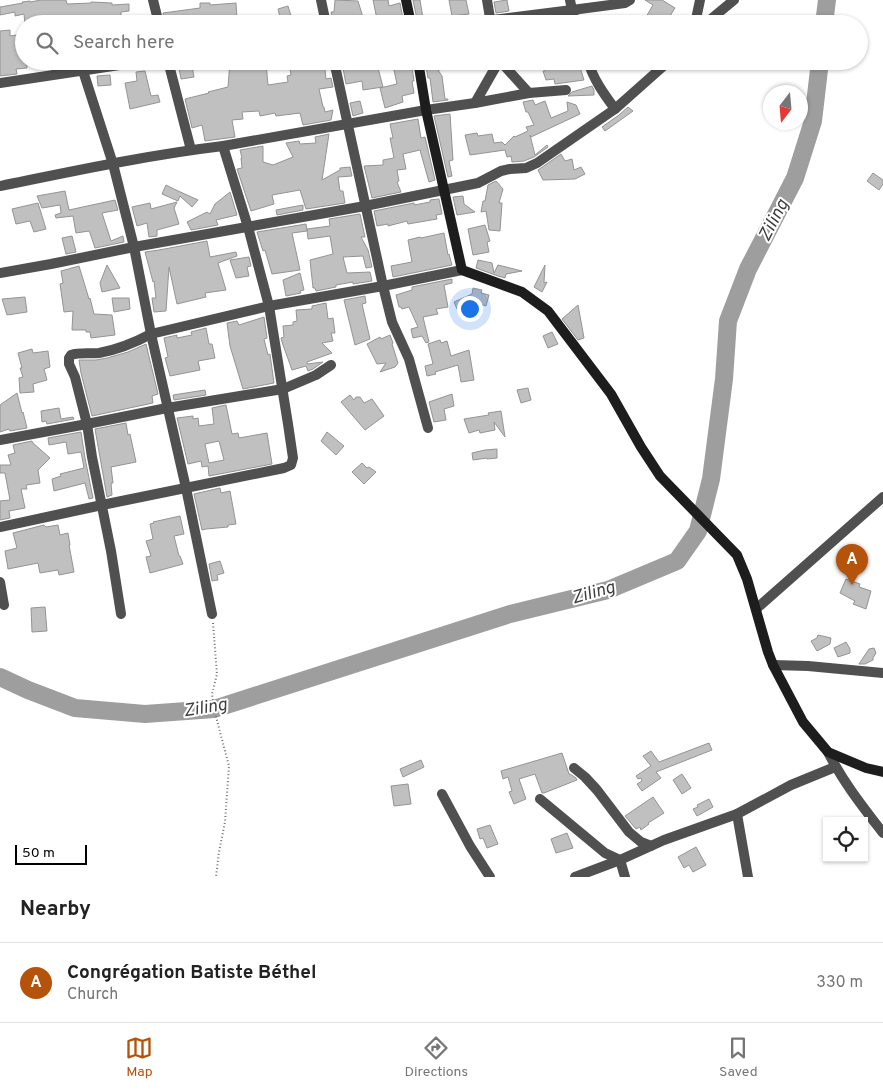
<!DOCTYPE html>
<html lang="en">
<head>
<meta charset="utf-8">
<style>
	:root { --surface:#fff; --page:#f6f6f6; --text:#222; --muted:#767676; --line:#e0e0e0; --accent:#b45309 }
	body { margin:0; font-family:Overpass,sans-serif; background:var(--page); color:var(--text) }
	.controls { position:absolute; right:15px; bottom:15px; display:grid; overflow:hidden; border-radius:0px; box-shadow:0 1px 4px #0004 }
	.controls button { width:45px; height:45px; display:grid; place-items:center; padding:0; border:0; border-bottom:1px solid var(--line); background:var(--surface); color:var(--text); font:25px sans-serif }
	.compass { position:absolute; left:763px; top:85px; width:45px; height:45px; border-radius:50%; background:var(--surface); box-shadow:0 1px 4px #0004; rotate:196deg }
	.scale { position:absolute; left:15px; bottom:12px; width:72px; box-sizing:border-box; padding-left:5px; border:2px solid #000; border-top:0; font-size:14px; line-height:18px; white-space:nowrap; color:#000; -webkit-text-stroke:4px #fff; paint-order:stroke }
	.you { position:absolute; left:469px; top:308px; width:18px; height:18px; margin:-12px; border:4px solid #fff; border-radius:50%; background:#1a73e8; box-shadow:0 0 0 8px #1a73e833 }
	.badge { display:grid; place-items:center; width:32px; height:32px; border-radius:50%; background:var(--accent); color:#fff; font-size:16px; font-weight:700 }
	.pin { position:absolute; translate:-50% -41px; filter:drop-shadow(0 1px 2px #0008) }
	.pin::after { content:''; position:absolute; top:26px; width:18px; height:15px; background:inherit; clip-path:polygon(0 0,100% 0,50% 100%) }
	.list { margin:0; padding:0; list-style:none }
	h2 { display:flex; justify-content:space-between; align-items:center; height:65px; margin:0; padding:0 20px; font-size:21px }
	h2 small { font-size:16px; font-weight:400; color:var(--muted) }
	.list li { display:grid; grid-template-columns:32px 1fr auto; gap:15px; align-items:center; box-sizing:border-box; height:80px; padding:0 20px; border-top:1px solid var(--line) }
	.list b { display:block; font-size:19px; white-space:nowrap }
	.list p { margin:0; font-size:16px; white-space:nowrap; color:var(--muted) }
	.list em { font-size:16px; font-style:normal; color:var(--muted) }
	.icon { flex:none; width:28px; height:28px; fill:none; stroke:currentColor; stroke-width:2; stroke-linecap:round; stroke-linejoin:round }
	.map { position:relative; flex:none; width:883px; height:877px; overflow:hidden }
	.search { position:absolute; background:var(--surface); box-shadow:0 1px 4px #0004; left:15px; right:15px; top:15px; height:55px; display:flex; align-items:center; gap:12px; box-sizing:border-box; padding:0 18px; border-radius:28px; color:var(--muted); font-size:19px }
	.sheet { height:145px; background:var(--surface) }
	nav { display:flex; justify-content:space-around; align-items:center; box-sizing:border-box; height:70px; border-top:1px solid var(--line); background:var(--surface); font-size:14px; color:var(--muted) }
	nav a { display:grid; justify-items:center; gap:2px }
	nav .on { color:var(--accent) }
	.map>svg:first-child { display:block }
</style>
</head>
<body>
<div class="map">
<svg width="883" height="877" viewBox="0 0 883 877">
	<rect width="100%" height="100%" fill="#fff"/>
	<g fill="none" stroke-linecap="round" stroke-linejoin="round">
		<!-- river -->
		<g stroke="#9e9e9e" stroke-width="18">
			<polyline points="824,24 827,0"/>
			<polyline points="0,677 28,690 75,708 145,714 214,709 510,614 608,590 677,561 698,531 711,479 724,379 728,321 748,269 795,178 813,121 820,61"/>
		</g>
	</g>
	<!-- building -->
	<g fill="#c0c0c0" stroke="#949494" fill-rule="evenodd">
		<polygon points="41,0 66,0 67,4 91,3 91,2 112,3 112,5 129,4 129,11 121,12 121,17 96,17 96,18 82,17 83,24 25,24 24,14 15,16 15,12 0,15 0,7 23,3 22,2 30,1 30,2"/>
		<polygon points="335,0 358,1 365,24 333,24 331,12 334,12"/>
		<polygon points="373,0 388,0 389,6 400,3 404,24 378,24"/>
		<polygon points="413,0 420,0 424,24 418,24"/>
		<polygon points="449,0 466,0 469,14 452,16"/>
		<polygon points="507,0 509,11 496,13 494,2"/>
		<polygon points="645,0 662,0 675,8 668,19 663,15 659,24 642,24 653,5"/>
		<polygon points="200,3 210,3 210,5 236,3 237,20 206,22 206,24 166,24 163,13 200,8"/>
		<polygon points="288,6 292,19 281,22 278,9"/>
		<polygon points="10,30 10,36 23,34 24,61 27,61 27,68 16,69 17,74 0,76 0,31"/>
		<polygon points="230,61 244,61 244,65 266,63 268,85 288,82 287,76 291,75 289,61 324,61 326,79 331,78 333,87 319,89 323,107 324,107 325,112 333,110 331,120 303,125 300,113 276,116 275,113 260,116 259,111 242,112 243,119 232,120 235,137 205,141 202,125 192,128 185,99 209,93 208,92 228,87"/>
		<polygon points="354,61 372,61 372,65 377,64 383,87 363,90 362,81 346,84 342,63"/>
		<polygon points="392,61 411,61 414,81 412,81 414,93 402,96 403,102 385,108 380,88 397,84"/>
		<polygon points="425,61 462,61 463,66 438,70 442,76 445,99 448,99 448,100 433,102 430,78 428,78"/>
		<polygon points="545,61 578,61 584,80 555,84 554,79 546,80 543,71 545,71"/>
		<polygon points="192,66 194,77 181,79 179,68"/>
		<polygon points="145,71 151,96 158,95 160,102 130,109 125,83 137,81 136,72"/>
		<polygon points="110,75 111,85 98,86 97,76"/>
		<polygon points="592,86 594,90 594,95 568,96 572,92"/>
		<polygon points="533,100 535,105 545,101 551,118 568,111 567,102 576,105 580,114 531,137 530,135 535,155 547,145 548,147 534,157 524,161 512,162 511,156 507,157 505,150 470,155 465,135 477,133 478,136 492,134 494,143 502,142 505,145 514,136 515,137 528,131 526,127 534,125 528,112 526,112 523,102"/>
		<polygon points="360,101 363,113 353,116 350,103"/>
		<polygon points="628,107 633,111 605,131 602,127 619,115"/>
		<polygon points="450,114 453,160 449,161 452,176 448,177 434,116"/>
		<polygon points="418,119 421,138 425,137 435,180 429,182 420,150 403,154 406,169 397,170 399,181 397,182 401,192 372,198 364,166 383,165 383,160 394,158 390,138 393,138 390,124"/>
		<polygon points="329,134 322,180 340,170 340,168 350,167 352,176 338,177 340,191 343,191 345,203 306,209 300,190 272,195 274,204 251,211 237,169 242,168 241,158 242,158 240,150 263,146 263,162 273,165 293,157 286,143 299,141 300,144 316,143 315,137"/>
		<polygon points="561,154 565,161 572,159 574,170 581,167 585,174 575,179 543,180 538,170"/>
		<polygon points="873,173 883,180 883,184 879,190 867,181"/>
		<polygon points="496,181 503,189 499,203 502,203 500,231 489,230 486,211 481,212 483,201 485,201 488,185"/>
		<polygon points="166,185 176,190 198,200 192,207 180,196 178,201 162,194"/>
		<polygon points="65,191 69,210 115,200 118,210 102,213 111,241 123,236 124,242 95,248 90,233 89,231 76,233 73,216 56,218 55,215 61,213 60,205 42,208 37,196"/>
		<polygon points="230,192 237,215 216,220 218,225 191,230 187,222 207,212 210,214 215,204"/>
		<polygon points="463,196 464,204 475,212 457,215 453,197"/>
		<polygon points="439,199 442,214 436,215 437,219 408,224 407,221 388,226 388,224 377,226 374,211 414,203 414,205 430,202 430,200"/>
		<polygon points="177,202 174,208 179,224 157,230 157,236 149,237 147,223 137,226 132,207 150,203 151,209"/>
		<polygon points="38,203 46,229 34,232 30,221 16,224 12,209"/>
		<polygon points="303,205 303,210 277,215 276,210"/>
		<polygon points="360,214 365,237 361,237 368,250 372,267 366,268 363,256 343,257 347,273 370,272 372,281 353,284 353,282 336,285 336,287 316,291 315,288 313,288 310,260 333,254 330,236 308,239 307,229 330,226 329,219"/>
		<polygon points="306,224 307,231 292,233 300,270 272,274 265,250 263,251 257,232"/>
		<polygon points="485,225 490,241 487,242 489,252 473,255 468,229"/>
		<polygon points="444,233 448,255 449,254 452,265 393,277 391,266 412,262 408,240 420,237 421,238"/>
		<polygon points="72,236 76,252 66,254 62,238"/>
		<polygon points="207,241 210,257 236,252 237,256 218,263 226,290 205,293 206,297 177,304 169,267 166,311 154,312 152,298 156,298 154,281 153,282 145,252 159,250"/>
		<polygon points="249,257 251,266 247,267 249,276 236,278 230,260"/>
		<polygon points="478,260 492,263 494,273 498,265 522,271 506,274 505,278 498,276 476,268"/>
		<polygon points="107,265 120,288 102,292 100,283"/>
		<polygon points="545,265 544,283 547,282 542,292 534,287"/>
		<polygon points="79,266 89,299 90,298 94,314 112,315 115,335 91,338 90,332 86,332 86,330 72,330 73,311 64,312 60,284 63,283 61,271"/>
		<polygon points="300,273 304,290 300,291 301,293 286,296 283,280"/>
		<polygon points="452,279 452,283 444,285 448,307 436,309 438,314 423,317 429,342 426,343 422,336 413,338 411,329 418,327 409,307 402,309 401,307 399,307 396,295 412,290 412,287"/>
		<polygon points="473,288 482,290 481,293 489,295 486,306 474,302 457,309 454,302 472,294"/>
		<polygon points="365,296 366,303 362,304 370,339 355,345 344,300"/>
		<polygon points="25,297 27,312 7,315 2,299"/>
		<polygon points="112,298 129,298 130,309 114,312"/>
		<polygon points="326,303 328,319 333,318 335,333 331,333 333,341 322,343 332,353 307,362 307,364 323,362 313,369 308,371 306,366 292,370 282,342 281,338 284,337 283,326 293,325 293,322 297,321 296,310 312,309 312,306"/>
		<polygon points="578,305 584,338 578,340 562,319"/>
		<polygon points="264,317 267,338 264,339 268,355 270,354 274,383 243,389 230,346 227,323 237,321 239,325"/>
		<polygon points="206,328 209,344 212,344 215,358 198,361 200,370 170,376 165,358 168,357 164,338 177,335 177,338 192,335 191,332"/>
		<polygon points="552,332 558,344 548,348 543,336"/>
		<polygon points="390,335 393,343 392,344 398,363 395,367 380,372 386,363 377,364 367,344 380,337 381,339"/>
		<polygon points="440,340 441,343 447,341 451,356 469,350 474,380 461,382 458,365 435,372 436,374 427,376 425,366 433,364 428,344"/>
		<polygon points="146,344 158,394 152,396 153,403 92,416 81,373 79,360 96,360 107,358 128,352"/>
		<polygon points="32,349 33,353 48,351 50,367 44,369 47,380 33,384 34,392 20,393 19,378 23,377 20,368 22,368 18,353"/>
		<polygon points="528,388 531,400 521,403 517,390"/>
		<polygon points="205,390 206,395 174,400 173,395"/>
		<polygon points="17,393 22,413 23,412 27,428 10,431 9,429 0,432 0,405"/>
		<polygon points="452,394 454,406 444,409 446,420 434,422 429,402"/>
		<polygon points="350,395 354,400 356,397 360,397 364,403 372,399 384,416 365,430 341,402"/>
		<path d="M226,405L232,434L238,433L239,438L267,433L272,464L209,476L208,466L202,467L201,461L188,464L177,418L193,416V419L198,418L199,426L214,424L212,408ZM219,441L224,460L209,463L205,444Z"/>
		<polygon points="59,408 61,419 73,417 74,419 47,424 46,421 42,422 41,411"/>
		<polygon points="501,411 505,437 494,422 495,430 480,433 479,430 469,433 464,419 489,415 488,413"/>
		<polygon points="126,423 128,435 130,434 136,462 111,467 113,483 111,483 112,495 107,497 95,429"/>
		<polygon points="81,432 85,458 93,498 89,499 85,483 54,491 52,479 61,476 60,474 84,468 81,452 68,454 66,442 49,445 48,438"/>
		<polygon points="327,432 344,446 336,455 321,441"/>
		<polygon points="32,441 33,443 50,458 38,470 40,483 26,485 27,489 21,489 25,508 9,511 10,518 0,520 0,501 10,500 5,473 0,473 0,465 11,465 8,455 15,453 13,445"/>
		<polygon points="497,449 497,458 487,459 487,458 473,460 472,453 485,450"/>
		<polygon points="362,463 367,468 369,467 376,472 364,484 352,472"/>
		<polygon points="220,488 221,493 230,491 236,524 228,525 228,527 206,529 202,530 194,494"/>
		<polygon points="180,516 184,534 174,536 179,556 180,556 183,564 150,573 146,557 151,556 146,541 153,539 150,524 154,523 153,522"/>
		<polygon points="44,525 46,527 58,525 60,535 68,533 70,545 69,545 74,572 59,575 58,570 40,573 38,563 8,569 5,551 17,548 13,533"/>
		<polygon points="220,561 224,573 217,575 218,580 212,581 209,564"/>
		<polygon points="846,579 860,584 859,587 871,591 866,609 853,604 855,601 840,593"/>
		<polygon points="45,607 47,631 32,632 31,608"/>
		<polygon points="818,635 831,638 830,644 817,651 811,641 817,638"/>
		<polygon points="846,642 850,649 850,653 838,657 834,648"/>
		<polygon points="874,648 876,653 873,658 873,660 865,664 859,664 869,649"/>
		<polygon points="709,743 712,750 656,772 661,778 642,791 637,784 642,781 641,778 638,779 636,776 651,766 643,756 651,751 659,762"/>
		<polygon points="562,753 569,774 570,774 576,778 577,780 544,793 542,793 535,774 519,779 526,799 514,804 509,792 512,791 508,777 503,779 501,771"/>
		<polygon points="421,760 424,767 403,777 400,769"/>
		<polygon points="682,774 691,788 682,794 673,780"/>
		<polygon points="408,784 411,804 394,806 391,786"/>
		<polygon points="653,797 664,813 648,823 649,824 641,830 640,827 636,829 625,816"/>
		<polygon points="709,799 713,807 697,816 693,809 698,807 697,805"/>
		<polygon points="490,825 498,844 487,848 483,838 480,839 477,829"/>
		<polygon points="567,833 573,848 556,853 551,839"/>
		<polygon points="696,847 706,865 693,872 689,865 684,868 678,857"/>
	</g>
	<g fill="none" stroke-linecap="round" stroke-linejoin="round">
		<!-- path -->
		<polyline stroke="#727272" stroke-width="2" stroke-dasharray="1 2.5" stroke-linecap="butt" points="213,623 217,674 212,694 214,709 229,766 225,822 219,852 216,877"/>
		<!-- street -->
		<g stroke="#505050" stroke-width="10">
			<polyline points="153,0 159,24"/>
			<polyline points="321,0 326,24"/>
			<polyline points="487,0 491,24"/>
			<polyline points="461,24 572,10 570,0"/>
			<polyline points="576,24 572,10 625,3 630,0"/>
			<polyline points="695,24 700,0"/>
			<polyline points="705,24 734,0"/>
			<polyline points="168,61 191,150"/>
			<polyline points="334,61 383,286 392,322 409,359 428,428"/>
			<polyline points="500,61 529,93"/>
			<path d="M588,61C593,79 604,94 615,109"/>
			<polyline points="83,71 113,164 134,247 151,334 186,488 212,614"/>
			<polyline points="0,83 146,61"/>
			<polyline points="475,103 499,61"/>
			<path d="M0,186C74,171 148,155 223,146L426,110L475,103L529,93L566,90"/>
			<polyline points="0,273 51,264 134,247 365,206 478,183 501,171 510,169 526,168 537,163 615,109 669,61"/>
			<polyline points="0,440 87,424 167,408 283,389 316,375 331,365"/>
			<polyline points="0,527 102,505 284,468 291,465 293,458 288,424 269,306 248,227 223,146"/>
			<polyline points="0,582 4,605"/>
			<polyline points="756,609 883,497"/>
			<path d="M121,614L111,551L92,457L87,424L75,377L69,364V358L71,355C80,352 90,354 99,353C116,350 136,342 151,334L269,306L383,286L462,270"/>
			<polyline points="773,665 808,666 883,673"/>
			<path d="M828,752C843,782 863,807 883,833"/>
			<polyline points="574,768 585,777 597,790 629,832 641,842 651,846"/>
			<polyline points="442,794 470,846 490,877"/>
			<polyline points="540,799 605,853 620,860 625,877"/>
			<polyline points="737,814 748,877"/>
			<polyline points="575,877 620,860 664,840 737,814 791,785 835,767"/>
		</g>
		<!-- secondary -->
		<g stroke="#1d1d1d" stroke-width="10">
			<polyline points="406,0 411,24"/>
			<polyline points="418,61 426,110 462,270 522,292 548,311 611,394 641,447 660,476 737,555 747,579 768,652 773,665 803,722 828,752 866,768 883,772"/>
		</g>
	</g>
	<g text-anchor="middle" stroke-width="4" stroke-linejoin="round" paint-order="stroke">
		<!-- water labels -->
		<g font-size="18" font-style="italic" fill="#3f3f3f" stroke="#fff">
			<text transform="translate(773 220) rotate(-63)" y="6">Ziling</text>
			<text transform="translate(593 592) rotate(-16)" y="6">Ziling</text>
			<text transform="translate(205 707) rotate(-9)" y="6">Ziling</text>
		</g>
	</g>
</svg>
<div class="controls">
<button><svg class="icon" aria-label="locate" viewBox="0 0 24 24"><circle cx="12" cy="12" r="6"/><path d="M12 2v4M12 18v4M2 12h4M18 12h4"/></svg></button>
</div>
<svg class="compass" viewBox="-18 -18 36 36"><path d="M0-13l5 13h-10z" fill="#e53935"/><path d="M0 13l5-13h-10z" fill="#767676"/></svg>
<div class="scale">50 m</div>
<div class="you"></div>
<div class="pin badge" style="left:852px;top:585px">A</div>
<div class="search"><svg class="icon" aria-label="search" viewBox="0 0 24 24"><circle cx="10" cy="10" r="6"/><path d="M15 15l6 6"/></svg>Search here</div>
</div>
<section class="sheet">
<h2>Nearby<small></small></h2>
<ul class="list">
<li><span class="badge">A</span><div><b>Congrégation Batiste Béthel</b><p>Church</p></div><em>330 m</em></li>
</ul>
</section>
<nav>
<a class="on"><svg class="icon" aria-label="map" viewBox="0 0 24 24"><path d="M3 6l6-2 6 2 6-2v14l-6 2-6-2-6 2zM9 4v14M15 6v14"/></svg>Map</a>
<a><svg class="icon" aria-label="directions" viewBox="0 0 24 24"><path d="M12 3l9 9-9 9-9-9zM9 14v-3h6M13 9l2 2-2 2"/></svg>Directions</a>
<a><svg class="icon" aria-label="saved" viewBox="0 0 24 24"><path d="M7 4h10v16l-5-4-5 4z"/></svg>Saved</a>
</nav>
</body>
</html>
